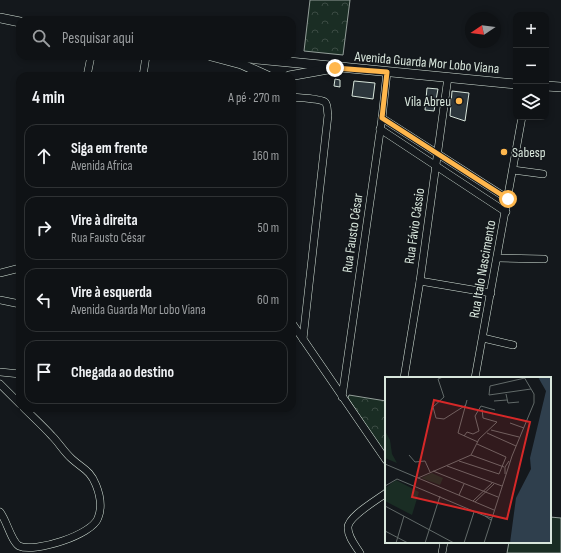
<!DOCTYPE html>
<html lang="pt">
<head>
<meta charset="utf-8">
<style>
	:root { --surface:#0f1215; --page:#1d2022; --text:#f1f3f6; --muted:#9b9ea0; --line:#2f3234 }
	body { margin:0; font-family:"Sofia Sans Condensed",sans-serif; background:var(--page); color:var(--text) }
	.controls { position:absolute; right:12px; top:12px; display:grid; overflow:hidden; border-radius:8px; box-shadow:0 2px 6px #0003 }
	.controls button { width:36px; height:36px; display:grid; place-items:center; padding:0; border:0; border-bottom:1px solid var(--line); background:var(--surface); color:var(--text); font:20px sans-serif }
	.compass { position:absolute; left:465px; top:12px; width:36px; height:36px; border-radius:50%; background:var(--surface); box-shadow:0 2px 6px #0003; rotate:257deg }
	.stop { position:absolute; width:12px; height:12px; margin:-9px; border:3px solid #ffb74d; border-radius:50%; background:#fff }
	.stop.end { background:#ffb74d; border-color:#fff; box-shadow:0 1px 4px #0008 }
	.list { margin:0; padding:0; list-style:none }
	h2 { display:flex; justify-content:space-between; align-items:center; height:52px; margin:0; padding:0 16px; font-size:17px }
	h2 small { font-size:13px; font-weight:400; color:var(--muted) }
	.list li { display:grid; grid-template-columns:26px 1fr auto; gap:12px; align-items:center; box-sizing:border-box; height:64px; margin:0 8px 8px; padding:0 8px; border:1px solid var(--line); border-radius:12px }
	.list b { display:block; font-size:15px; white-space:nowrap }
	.list p { margin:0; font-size:13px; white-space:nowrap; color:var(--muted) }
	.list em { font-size:13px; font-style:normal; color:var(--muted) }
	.icon { flex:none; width:22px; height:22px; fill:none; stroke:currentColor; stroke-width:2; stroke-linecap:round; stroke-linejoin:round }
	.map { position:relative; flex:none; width:561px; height:553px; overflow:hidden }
	.search { position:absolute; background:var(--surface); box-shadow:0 2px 6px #0003; left:16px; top:16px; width:280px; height:44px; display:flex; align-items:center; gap:10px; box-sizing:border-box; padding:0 14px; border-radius:12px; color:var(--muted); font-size:15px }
	.panel { position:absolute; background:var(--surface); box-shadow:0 2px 6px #0003; left:16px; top:72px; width:280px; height:340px; border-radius:12px }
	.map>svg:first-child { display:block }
</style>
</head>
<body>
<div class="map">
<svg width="561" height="553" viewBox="0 0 561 553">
	<defs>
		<pattern id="park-crowns" width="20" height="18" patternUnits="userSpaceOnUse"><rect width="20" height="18" fill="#1a2d24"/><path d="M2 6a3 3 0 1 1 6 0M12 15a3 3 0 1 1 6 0" fill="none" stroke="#3b4b43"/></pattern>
	</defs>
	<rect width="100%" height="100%" fill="#14181c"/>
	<!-- grass -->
	<polygon fill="#1a2d24" stroke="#939e99" points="550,517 561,518 561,553 507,553 509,542 550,542"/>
	<!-- park -->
	<g fill="url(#park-crowns)" stroke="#939e99">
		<polygon points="310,0 350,0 343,55 304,51"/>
		<polygon points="349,395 386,401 386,452 383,451 348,398"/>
	</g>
	<!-- building -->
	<g fill="#2c363c" stroke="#d8e6dc">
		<polygon points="335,79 340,80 340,87 334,86"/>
		<polygon points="354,81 375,83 373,99 352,96"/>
		<polygon points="427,88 438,89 434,111 425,110"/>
		<polygon points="452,91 469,93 465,121 450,116"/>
	</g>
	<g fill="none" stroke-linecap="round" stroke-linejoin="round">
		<!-- minor casing -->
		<g stroke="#d8e6dc" stroke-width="8">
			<g id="minor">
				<polyline points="87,76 91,56"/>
				<polyline points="143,76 146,56"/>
				<path d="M292,97C299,98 319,98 325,102C328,105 327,111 328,115L303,339"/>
				<polyline points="382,118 508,199"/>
				<polyline points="380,129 506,212"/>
				<polyline points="513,170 543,174"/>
				<polyline points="497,258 544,259"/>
				<polyline points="0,273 20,268"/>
				<polyline points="420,281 491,293"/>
				<polyline points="0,300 20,304"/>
				<polyline points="292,323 386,460"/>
				<polyline points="483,338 513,345"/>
				<polyline points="0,372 20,374"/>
				<polyline points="404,378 420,281 448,77"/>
				<polyline points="475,378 522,117"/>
				<polyline points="0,384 20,404"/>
				<polyline points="342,397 382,118 387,72"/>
				<path d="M0,512C7,521 11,541 19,546C35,553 92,535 98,518C102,508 100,495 96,485C90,470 83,469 72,459C64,452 59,443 52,436C43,426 33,417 24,408"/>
				<path d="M360,553C355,545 348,537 348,528C347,517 377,500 386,493"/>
				<polyline points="442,553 444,542"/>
			</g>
		</g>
		<!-- major casing -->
		<g stroke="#d8e6dc" stroke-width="10">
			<g id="major">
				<polyline points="0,18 20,22"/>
				<polyline points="211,56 241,64 268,76"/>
				<polyline points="227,56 516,84"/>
				<polyline points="289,76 328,69"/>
				<polyline points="546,86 561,87"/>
			</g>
		</g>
		<!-- minor -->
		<use href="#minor" stroke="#14181c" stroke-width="7"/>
		<!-- major -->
		<use href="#major" stroke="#14181c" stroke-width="9"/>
	</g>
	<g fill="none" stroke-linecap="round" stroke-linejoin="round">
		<!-- route -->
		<polyline stroke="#ffb74d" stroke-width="5" points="335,68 387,72 382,118 508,199"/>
	</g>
	<!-- markers -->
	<g fill="#ffb74d" stroke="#14181c" stroke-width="1.5">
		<circle cx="459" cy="101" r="4"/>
		<circle cx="504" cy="152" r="4"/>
	</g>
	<g text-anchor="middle" stroke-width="3" stroke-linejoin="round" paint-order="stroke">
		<!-- street labels -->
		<g font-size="14" fill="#d8e6dc" stroke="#14181c">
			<text transform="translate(427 62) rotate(5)" y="5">Avenida Guarda Mor Lobo Viana</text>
			<text transform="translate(414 226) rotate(-82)" y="5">Rua Fávio Cássio</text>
			<text transform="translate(352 233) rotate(-82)" y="5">Rua Fausto César</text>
			<text transform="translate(482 269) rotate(-80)" y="5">Rua Italo Nascimento</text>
		</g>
		<!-- poi labels -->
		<g font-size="14" fill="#d8e6dc" stroke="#14181c" text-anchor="end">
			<text x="451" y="106">Vila Abreu</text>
			<text x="512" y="157" text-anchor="start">Sabesp</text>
		</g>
	</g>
	<!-- overview -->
	<g transform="translate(385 377)">
		<rect width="166" height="166" fill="#14181c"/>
		<path d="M47,96L58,101L55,108L36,101ZM11,103L34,115L27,138L0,124V111Z" fill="#1a2d24"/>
		<path d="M0,54L5,63L7,77L12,86L0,81Z" fill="#1a2d24"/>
		<path d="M153,0H166V166H125L131,121L146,92L145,81L161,14Z" fill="#2f3f4d"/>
		<path fill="none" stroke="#626a69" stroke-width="1" d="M58,0L53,2L59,20L48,30L51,41L59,42L81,28M140,1L105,9L104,18L146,12M121,17L123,26L134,25M82,23L73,56L93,65M109,24L122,23M125,46L139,51M106,53L134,60M102,56L131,69M79,59L82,55L88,57L94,54L90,39L96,29L110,33M24,78L30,85L40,84L45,95M86,78L119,90M74,84L114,97L121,80L92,67M0,87L109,133M62,89L117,109M48,94L113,120M120,97V90L124,84M33,101L86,78L94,62L112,45L98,41L97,32M0,109L12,102L100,139M74,118L79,107M88,124L107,106M90,125L109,107M0,129L69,166M106,143L100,139L107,141M0,154L23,166M11,166L19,139M40,166L55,119M79,166L89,135M99,166L127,79L149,26V17L139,0"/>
		<path fill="#d62828" fill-opacity="0.15" stroke="#d62828" stroke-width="2" d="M49,23L145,45L122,142L27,120Z"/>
		<rect width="166" height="166" fill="none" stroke="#d8e6dc" stroke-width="2"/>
	</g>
</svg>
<div class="controls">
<button>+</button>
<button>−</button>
<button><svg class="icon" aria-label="layers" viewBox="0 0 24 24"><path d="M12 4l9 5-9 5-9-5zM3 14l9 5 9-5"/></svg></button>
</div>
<svg class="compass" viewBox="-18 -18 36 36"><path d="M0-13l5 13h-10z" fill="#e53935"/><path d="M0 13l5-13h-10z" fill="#9b9ea0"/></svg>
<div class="stop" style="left:508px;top:199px"></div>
<div class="stop end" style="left:335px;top:68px"></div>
<div class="search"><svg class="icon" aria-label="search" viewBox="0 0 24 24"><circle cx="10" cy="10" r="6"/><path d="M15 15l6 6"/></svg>Pesquisar aqui</div>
<section class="panel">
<h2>4 min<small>A pé · 270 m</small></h2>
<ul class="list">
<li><svg class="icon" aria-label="ahead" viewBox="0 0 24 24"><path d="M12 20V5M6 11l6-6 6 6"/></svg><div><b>Siga em frente</b><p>Avenida Africa</p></div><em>160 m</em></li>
<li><svg class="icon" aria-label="right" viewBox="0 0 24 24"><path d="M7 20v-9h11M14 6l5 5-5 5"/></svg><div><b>Vire à direita</b><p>Rua Fausto César</p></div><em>50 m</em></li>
<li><svg class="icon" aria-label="left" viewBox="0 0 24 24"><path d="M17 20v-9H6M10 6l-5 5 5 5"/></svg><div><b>Vire à esquerda</b><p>Avenida Guarda Mor Lobo Viana</p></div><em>60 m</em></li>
<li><svg class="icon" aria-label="arrive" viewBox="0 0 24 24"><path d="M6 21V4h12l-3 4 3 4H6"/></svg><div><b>Chegada ao destino</b></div></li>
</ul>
</section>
</div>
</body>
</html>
